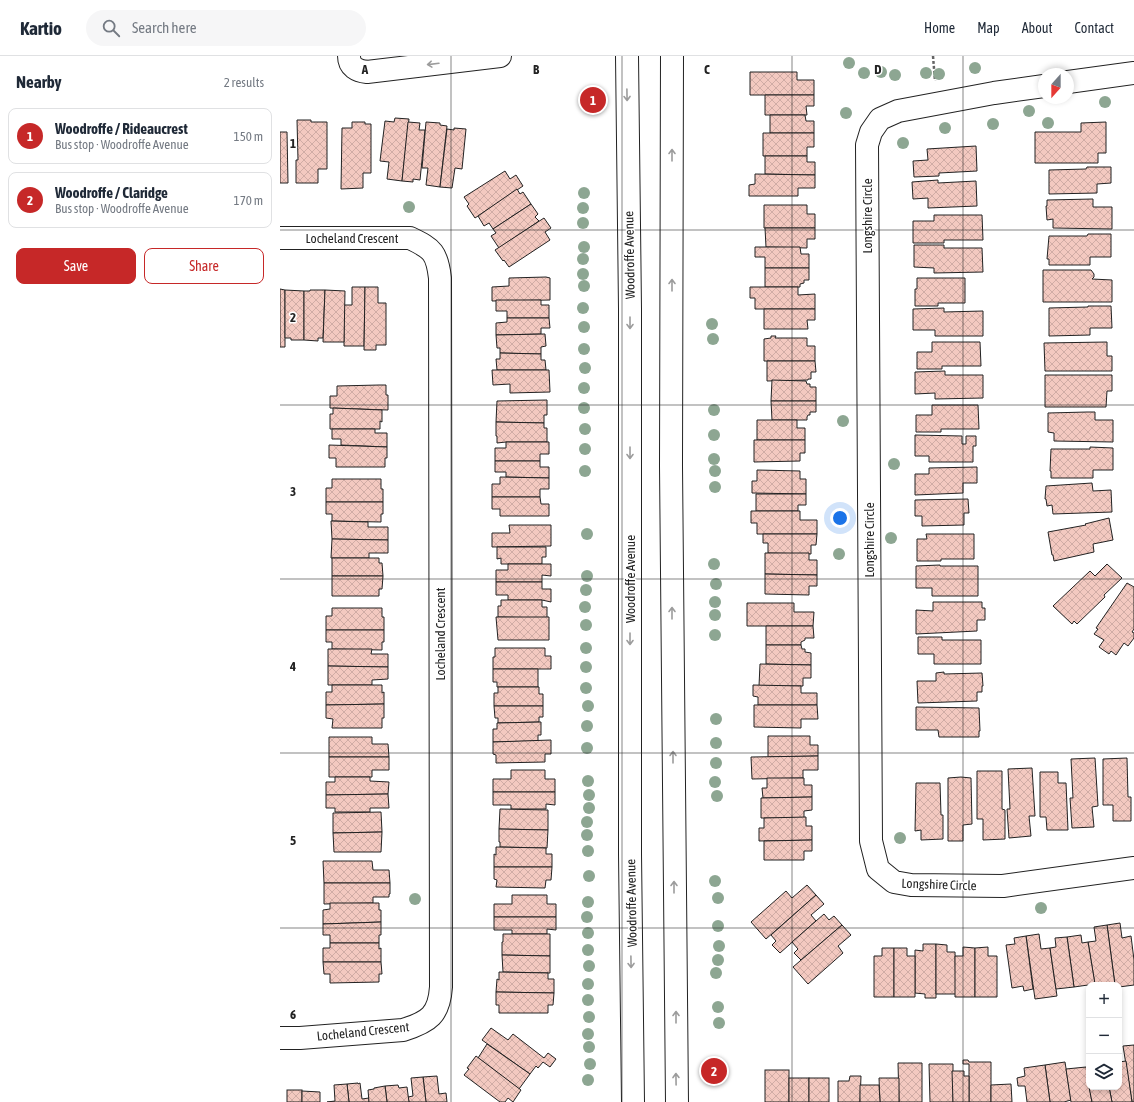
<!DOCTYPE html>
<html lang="en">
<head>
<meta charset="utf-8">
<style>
	:root { --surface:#fff; --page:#f6f6f7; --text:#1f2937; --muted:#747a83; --line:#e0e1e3; --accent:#c62828 }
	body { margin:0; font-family:"Asap Condensed",sans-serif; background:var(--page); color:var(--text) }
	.controls { position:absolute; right:12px; bottom:12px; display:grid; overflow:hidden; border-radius:8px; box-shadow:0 2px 6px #0003 }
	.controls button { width:36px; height:36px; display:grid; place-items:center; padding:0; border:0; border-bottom:1px solid var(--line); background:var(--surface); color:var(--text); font:20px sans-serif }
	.compass { position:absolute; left:758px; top:12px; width:36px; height:36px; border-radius:50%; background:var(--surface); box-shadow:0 2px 6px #0003; rotate:201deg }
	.you { position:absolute; left:560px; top:462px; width:14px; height:14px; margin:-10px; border:3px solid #fff; border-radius:50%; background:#1a73e8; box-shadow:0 0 0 6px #1a73e833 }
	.badge { display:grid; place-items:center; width:26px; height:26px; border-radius:50%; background:var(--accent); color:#fff; font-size:13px; font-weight:700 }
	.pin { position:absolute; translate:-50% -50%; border:2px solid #fff; box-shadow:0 1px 4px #0006 }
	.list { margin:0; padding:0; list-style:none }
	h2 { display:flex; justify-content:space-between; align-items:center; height:52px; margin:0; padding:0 16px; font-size:17px }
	h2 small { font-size:13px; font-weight:400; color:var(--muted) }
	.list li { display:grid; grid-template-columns:26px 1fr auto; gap:12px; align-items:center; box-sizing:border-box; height:56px; margin:0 8px 8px; padding:0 8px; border:1px solid var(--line); border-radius:8px }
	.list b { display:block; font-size:15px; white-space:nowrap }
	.list p { margin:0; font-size:13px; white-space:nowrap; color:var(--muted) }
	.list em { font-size:13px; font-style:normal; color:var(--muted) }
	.actions { display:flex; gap:8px; padding:12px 16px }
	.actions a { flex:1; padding:9px 0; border:1px solid var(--accent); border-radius:8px; text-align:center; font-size:14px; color:var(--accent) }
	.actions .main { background:var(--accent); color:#fff }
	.icon { flex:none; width:22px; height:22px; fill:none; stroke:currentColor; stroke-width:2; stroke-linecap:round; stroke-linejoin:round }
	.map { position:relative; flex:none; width:854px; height:1046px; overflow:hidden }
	header { display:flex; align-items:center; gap:24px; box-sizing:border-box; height:56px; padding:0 20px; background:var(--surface); border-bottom:1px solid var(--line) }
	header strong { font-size:19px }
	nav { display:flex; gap:22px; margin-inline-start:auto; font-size:14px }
	.search { width:280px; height:36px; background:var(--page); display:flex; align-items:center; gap:10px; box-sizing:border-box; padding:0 14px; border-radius:22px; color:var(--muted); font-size:15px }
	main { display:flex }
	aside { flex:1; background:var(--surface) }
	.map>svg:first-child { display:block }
</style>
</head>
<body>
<header>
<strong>Kartio</strong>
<div class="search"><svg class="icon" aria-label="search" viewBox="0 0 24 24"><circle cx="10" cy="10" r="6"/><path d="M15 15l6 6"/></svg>Search here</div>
<nav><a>Home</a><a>Map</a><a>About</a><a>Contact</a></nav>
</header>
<main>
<aside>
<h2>Nearby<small>2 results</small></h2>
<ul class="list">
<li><span class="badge">1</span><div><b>Woodroffe / Rideaucrest</b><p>Bus stop · Woodroffe Avenue</p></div><em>150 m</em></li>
<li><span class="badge">2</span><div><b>Woodroffe / Claridge</b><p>Bus stop · Woodroffe Avenue</p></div><em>170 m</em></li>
</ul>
<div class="actions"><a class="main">Save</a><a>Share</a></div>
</aside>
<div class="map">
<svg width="854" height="1046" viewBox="0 0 854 1046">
	<defs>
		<pattern id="building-cross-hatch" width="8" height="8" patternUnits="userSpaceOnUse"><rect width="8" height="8" fill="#f3c9c0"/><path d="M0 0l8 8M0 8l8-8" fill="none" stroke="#d0aca5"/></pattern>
	</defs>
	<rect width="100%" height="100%" fill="#fff"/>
	<!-- building -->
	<g fill="url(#building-cross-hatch)" stroke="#222">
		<polygon points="470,16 517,16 517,24 534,24 534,39 470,39"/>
		<polygon points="485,39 534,39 534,50 526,50 527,59 485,59"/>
		<polygon points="490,59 525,59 526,65 534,65 534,77 490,77"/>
		<polygon points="115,62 129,63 122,125 107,123 109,106 100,105 105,65 114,66"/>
		<polygon points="17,64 31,64 31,66 47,66 47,113 38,113 38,127 16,127 16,104 18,104"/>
		<polygon points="72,66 85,66 85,68 91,68 91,117 83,117 83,132 61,133 62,72 72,72"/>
		<polygon points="128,66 140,67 139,74 145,74 140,124 133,123 133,126 122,125"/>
		<polygon points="146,66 160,67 160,69 167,70 160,131 146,129 148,112 142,112"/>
		<polygon points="826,66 826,97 818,97 818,107 755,107 755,76 801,76 801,67"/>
		<polygon points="174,72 186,73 182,113 175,112 172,132 160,131 167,73 174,74"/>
		<polygon points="0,76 7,76 8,127 0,127"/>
		<polygon points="483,77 534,77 534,91 527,91 527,100 483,100"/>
		<polygon points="696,90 697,115 659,117 659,120 634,121 633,105 648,104 647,93"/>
		<polygon points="485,100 527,100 527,106 535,106 535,119 485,118"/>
		<polygon points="807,111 831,111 831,127 817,128 817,137 769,138 769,114 806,113"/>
		<polygon points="225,115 230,123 236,119 243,130 195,162 187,150 189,148 184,141"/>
		<polygon points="475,118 535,119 535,132 518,132 518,140 469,140 469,129 475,128"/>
		<polygon points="658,124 658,127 696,125 697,150 648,152 648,142 633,143 632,126"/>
		<polygon points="237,133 240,138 243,136 251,148 213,173 209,167 204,170 198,160"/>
		<polygon points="813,143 813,151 832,151 832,173 773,172 773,163 767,164 766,150 767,150 767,144"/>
		<polygon points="251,148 258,158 255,161 259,165 219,192 211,180 216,177 213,173"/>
		<polygon points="484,149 527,149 527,158 535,158 535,172 484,172"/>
		<polygon points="654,159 702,159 703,184 664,184 664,187 633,187 633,165 654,165"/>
		<polygon points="264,162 271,172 265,176 270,184 229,211 224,204 223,205 215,194"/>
		<polygon points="485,172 535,172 535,183 527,183 527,192 486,191"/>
		<polygon points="808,178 831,178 831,201 810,201 810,209 769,209 769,203 767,203 769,180 807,180"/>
		<polygon points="634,189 664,189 664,192 702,192 703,216 654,217 654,212 634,211"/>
		<polygon points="475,191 520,191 521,198 529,198 529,212 485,212 485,201 475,201"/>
		<polygon points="485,212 529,212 529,224 524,224 524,227 520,228 520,231 485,231"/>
		<polygon points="763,214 811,214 814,218 814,221 812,223 832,224 832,246 763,246"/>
		<polygon points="266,221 270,222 270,244 212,245 212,231 229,230 229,222"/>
		<polygon points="637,222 685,222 685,247 658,247 658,250 635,250 635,233 637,233"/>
		<polygon points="72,231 85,231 84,290 64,290 64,249 72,249"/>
		<polygon points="85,231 98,231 98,247 106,247 106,289 96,289 96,294 84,294"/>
		<polygon points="470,231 518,231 518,239 535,238 535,253 475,253 475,242 470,242"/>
		<polygon points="0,233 5,234 5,291 0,291"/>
		<polygon points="5,234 24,235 24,284 11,284 11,282 5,282"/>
		<polygon points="30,234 45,234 43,282 38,282 38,285 24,284 24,235 30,235"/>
		<polygon points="45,234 65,235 64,286 43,286"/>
		<polygon points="216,244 261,244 261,249 269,249 269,262 227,262 227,255 216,255"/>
		<polygon points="808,250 831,250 832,272 810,272 810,279 769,280 769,252 808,251"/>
		<polygon points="664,252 664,256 703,255 703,280 655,280 655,274 633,274 633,253"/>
		<polygon points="484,253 535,253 535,264 527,264 528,273 484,273"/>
		<polygon points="227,262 269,262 270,272 261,272 261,278 216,279 216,267 227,266"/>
		<polygon points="265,278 266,290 261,291 261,298 220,297 220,292 217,292 216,279"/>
		<polygon points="491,280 496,280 495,282 527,282 527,290 535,290 535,305 484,305 484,283 491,282"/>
		<polygon points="652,286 700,286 701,310 662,310 662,313 637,313 637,296 652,296"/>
		<polygon points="827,286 827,300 832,300 832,315 765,315 764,287"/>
		<polygon points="220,297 261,298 261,304 265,304 266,314 217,314 216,303 220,303"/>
		<polygon points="487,305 535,305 536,316 531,316 531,323 528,323 528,324 487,325"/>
		<polygon points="212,314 269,314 270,336 230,337 230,328 213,329"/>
		<polygon points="665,315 665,319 703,319 703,342 655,343 655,337 635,338 635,316"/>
		<polygon points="765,319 832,319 832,335 827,335 826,351 765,351"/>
		<polygon points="492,324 526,325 527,328 530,328 530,331 536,331 536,345 491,345"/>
		<polygon points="99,329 106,329 106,339 108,339 108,354 50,352 50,340 57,340 57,330"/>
		<polygon points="267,344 267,359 264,359 264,367 216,366 217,345"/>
		<polygon points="491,345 536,345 536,356 530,356 530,359 528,359 527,361 527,364 492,364"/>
		<polygon points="652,349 698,349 699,373 661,373 661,376 636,376 636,359 652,359"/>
		<polygon points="53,352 102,354 102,366 100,365 100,373 50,373 50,358 53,358"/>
		<polygon points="807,356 815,356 815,364 833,364 833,386 774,385 774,377 768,376 768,357"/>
		<polygon points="477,364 517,364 517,372 525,372 525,384 477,384"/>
		<polygon points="216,366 264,367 264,372 267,372 267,386 226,386 217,387 217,380 216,380"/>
		<polygon points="52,373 95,373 95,377 107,377 107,391 61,389 61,383 52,383"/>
		<polygon points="635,379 682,380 682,388 686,388 686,380 696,380 696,390 693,390 693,406 649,406 649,400 635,400"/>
		<polygon points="474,384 525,384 525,397 520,397 520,405 474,406"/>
		<polygon points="226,386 269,386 269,398 260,398 260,405 215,405 215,392 226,392"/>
		<polygon points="49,389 107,391 107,402 105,402 105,411 56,411 56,402 49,402"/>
		<polygon points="810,391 833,392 833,414 813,414 813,422 771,422 771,415 770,415 771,393 810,393"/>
		<polygon points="215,405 260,405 260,411 269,411 269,422 226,421 226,416 215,416"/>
		<polygon points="697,411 697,427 683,427 683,437 635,439 635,418 649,418 649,412"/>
		<polygon points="477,414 520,415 520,423 526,423 526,438 472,437 472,425 477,425"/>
		<polygon points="220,421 269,422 269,433 260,433 260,441 212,441 212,428 220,428"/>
		<polygon points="52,423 101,423 101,433 103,433 103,446 46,446 46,432 52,432"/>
		<polygon points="812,427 813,435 831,434 832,456 773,458 772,449 767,450 766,443 765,443 766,430"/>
		<polygon points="476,438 526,438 526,449 518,449 518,455 476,455"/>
		<polygon points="212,441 260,441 261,448 269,448 269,460 220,460 220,453 212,453"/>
		<polygon points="688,443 689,457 684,457 684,469 642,470 642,460 635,460 635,444"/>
		<polygon points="46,446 103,446 103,458 101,458 101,466 52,465 52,458 46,458"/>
		<polygon points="471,455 520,455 520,464 537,464 537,478 477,478 477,467 471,467"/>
		<polygon points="829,462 833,484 813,488 814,496 774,505 773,499 772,499 768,476 806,469 805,468"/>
		<polygon points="51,465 88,466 88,471 108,471 108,484 52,483"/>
		<polygon points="229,469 271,469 271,490 212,491 212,477 230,477"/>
		<polygon points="483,478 537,478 536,489 531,489 531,498 488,497 488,487 483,487"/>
		<polygon points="646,478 694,478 694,503 661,503 661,505 637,505 637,483 647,483"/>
		<polygon points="52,483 108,484 108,497 89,497 89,502 51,502"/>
		<polygon points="217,491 266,491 266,501 262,501 262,508 221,508 221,502 217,503"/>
		<polygon points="485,497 529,497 529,504 537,504 537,519 485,518"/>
		<polygon points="52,502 99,502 99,507 102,507 103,520 52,520"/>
		<polygon points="228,508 271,508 271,520 262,519 262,526 216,526 216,514 228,514"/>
		<polygon points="827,508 842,522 824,539 825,541 797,568 794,565 792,568 773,550 810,515 815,520"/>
		<polygon points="660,509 660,510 698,510 698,540 652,540 652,532 636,532 636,510"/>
		<polygon points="485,518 537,519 537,530 529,530 529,539 485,538"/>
		<polygon points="52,520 103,520 102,533 99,533 99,540 52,540"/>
		<polygon points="216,526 262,526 262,533 271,533 271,546 262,544 228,544 228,539 216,539"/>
		<polygon points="847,527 854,531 854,573 852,576 854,577 854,582 848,590 844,587 836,599 831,595 829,598 819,591 824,584 814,578 818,573 816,572"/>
		<polygon points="221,544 262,544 262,551 267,551 267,562 218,561 218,550 221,550"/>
		<polygon points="653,546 702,546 702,552 705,552 705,564 697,564 697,575 636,578 636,554 653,555"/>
		<polygon points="467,547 514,547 514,556 534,556 533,570 467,570"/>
		<polygon points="52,552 102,552 102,561 104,561 104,574 46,574 46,560 52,560"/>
		<polygon points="216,561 269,561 269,584 218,584"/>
		<polygon points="486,570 533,570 534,582 525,582 525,584 521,586 521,589 486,589"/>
		<polygon points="46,574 104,574 104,586 102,586 102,594 52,593 52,586 46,586"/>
		<polygon points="638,581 662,581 662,584 701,584 701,608 654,608 654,598 638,598"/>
		<polygon points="486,589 521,589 522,593 525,593 525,596 531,597 531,609 486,608"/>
		<polygon points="215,592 265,592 265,600 271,600 271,613 213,613 213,601 215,601"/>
		<polygon points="48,593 92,593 91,598 108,598 108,611 48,610"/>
		<polygon points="480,608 531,609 531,622 523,622 523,630 479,630"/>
		<polygon points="48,610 108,611 108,623 92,624 92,629 48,629"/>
		<polygon points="213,613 258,613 258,631 217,631 217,626 213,626"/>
		<polygon points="664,616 664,618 702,617 703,630 702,630 702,636 697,636 697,645 638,647 637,625 656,625 656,617"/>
		<polygon points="52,629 102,629 102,637 104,636 104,648 46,649 46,636 52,636"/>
		<polygon points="473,629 521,630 521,637 537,637 537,649 478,649 478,641 473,640"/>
		<polygon points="218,631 259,631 259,638 263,638 263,650 214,650 214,637 218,637"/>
		<polygon points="104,648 104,662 102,662 102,672 52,672 53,663 46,662 46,649"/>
		<polygon points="474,649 537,649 538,663 521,663 521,672 474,671"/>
		<polygon points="214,650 263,650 263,661 259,661 259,666 218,667 218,662 215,662"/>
		<polygon points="636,651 699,652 700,675 699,675 699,681 659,681 658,674 636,674"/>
		<polygon points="261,666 261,679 258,679 258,685 213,686 213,673 217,673 217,667"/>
		<polygon points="488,680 530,680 530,689 538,689 538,700 488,701"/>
		<polygon points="49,681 92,681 92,688 108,688 109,701 49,701"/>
		<polygon points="271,684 271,698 265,698 265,706 216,707 216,699 213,698 213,686"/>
		<polygon points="538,700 538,714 523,714 523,722 472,723 471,701"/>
		<polygon points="49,701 109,701 109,714 92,714 92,721 49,721"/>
		<polygon points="815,702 818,750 812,751 814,771 792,772 790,742 793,742 791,703"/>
		<polygon points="847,702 848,741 851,741 851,765 833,765 833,749 823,749 823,703"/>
		<polygon points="752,712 755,760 749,760 751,780 729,782 727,753 730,753 728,713"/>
		<polygon points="231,714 265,714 265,723 275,723 275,736 213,736 213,723 231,723"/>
		<polygon points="697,715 722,715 722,753 725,754 725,783 703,784 703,763 697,763"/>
		<polygon points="760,716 778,716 778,727 786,727 788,774 767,774 766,761 760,761"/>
		<polygon points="55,721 90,721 90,725 109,726 108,738 46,739 46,726 55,726"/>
		<polygon points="681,721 691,722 692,768 683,769 683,785 668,785 668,722"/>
		<polygon points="487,722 524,722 524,729 532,729 532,741 483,742 482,732 487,732"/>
		<polygon points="636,727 660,727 661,759 663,759 663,783 641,784 641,774 635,775"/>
		<polygon points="213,736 275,736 275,749 266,748 266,753 231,753 231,749 213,749"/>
		<polygon points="108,738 109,752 90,752 90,756 55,756 55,752 46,752 46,739"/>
		<polygon points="532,741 532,754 524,755 524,762 481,762 481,742"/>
		<polygon points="220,753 268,754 268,774 219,773"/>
		<polygon points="101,756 102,776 53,777 53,757"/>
		<polygon points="526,761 526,770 532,770 532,784 479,785 479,772 484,772 484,762"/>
		<polygon points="219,773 268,774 267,792 220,791 220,786 219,786"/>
		<polygon points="102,776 101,796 54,796 53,777"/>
		<polygon points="532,784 532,795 524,795 524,804 484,804 484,785"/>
		<polygon points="216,791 266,792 266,798 272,798 272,811 214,811 214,798 216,799"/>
		<polygon points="43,805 92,805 93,814 109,814 110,827 44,827"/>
		<polygon points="214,811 272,811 271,824 266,824 265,832 216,831 217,824 214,823"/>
		<polygon points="44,827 110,827 110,838 109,838 109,841 93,841 93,847 44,848"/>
		<polygon points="527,829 536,839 486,883 471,866 506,835 512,842"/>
		<polygon points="232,839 267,839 267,848 276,848 276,861 214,861 214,848 232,848"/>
		<polygon points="536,839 544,848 531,859 536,865 500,897 492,889 496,885 491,879"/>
		<polygon points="50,847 99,847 99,854 101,854 101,866 43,868 43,854 50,853"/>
		<polygon points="544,858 549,864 554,860 562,869 521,904 514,897 518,893 512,886"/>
		<polygon points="214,861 276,861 276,874 267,873 267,878 232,878 232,874 214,874"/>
		<polygon points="101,866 101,879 99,879 99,887 50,887 50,879 43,879 43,868"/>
		<polygon points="840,867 842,882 851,880 854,904 854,929 839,931 839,929 835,929 827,869"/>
		<polygon points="562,869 571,879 558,890 563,897 528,928 513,911"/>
		<polygon points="827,869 835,929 815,929 808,886 816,885 814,871"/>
		<polygon points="223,878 270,878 270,900 222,899 222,886 223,886"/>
		<polygon points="759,878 761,893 770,892 777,940 755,943 746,880"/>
		<polygon points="801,879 802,887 808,886 815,928 794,931 787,881"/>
		<polygon points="746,880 753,933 744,935 743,930 732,932 726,889 735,888 734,882"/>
		<polygon points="787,881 794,931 776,933 770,892 776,891 775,882"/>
		<polygon points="50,887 99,887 99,893 101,892 101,906 43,906 43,892 50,892"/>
		<polygon points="643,888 656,888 656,942 645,942 645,938 635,937 635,894 643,895"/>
		<polygon points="656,888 667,889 667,896 675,896 676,938 656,938"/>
		<polygon points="683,891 695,892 695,941 675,941 675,900 683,900"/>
		<polygon points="708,891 708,900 717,900 717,941 695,941 695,892"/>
		<polygon points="602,892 614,892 614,941 594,941 594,900 602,900"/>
		<polygon points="614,892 627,892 627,900 635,900 635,941 614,941"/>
		<polygon points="222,899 270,900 270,917 223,916"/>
		<polygon points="43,906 101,906 102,918 99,918 99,926 50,927 50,918 44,918"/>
		<polygon points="219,916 268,917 268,923 274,923 274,937 216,936 217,923 219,924"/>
		<polygon points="216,936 274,937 273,949 268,949 268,957 219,957 219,949 216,949"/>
		<polygon points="211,972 228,984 233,978 264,1002 268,997 276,1003 270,1011 263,1006 258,1012 256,1010 250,1018 202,984"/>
		<polygon points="207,988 250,1018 239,1033 198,1002"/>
		<polygon points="854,989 854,1046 852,1046 843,990"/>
		<polygon points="196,1000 241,1034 233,1046 228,1042 225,1046 220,1046 184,1019 189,1013 187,1012"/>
		<polygon points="683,1004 688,1004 689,1006 711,1006 711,1046 689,1046 689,1008 683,1008"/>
		<polygon points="846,1005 852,1046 832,1046 829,1031 839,1031 839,1006"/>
		<polygon points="785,1006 791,1044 784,1046 770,1046 765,1009"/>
		<polygon points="618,1007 642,1007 642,1046 619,1046"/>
		<polygon points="649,1008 673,1008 673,1046 650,1046"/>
		<polygon points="765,1009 770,1046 747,1046 745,1030 738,1030 737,1022 745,1020 744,1012"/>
		<polygon points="806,1011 812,1046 791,1046 786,1013"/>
		<rect x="485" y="1014" width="24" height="32"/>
		<polygon points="672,1015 684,1015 684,1020 689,1020 689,1046 673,1046"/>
		<polygon points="157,1020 159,1038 166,1037 167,1046 146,1046 143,1021"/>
		<polygon points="570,1020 581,1020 580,1046 558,1046 558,1025 569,1025"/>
		<polygon points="143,1021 146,1046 129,1046 128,1041 133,1040 131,1022"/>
		<rect x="509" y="1022" width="20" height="24"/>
		<rect x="529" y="1022" width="20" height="24"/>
		<polygon points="599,1022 619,1022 619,1046 600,1046"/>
		<polygon points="78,1027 78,1028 80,1027 82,1043 89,1042 89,1046 69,1046 67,1028"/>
		<polygon points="67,1028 69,1046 47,1046 55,1045 54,1029"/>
		<polygon points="731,1028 732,1046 711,1046 711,1029"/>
		<polygon points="118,1029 119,1032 127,1031 129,1046 107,1046 105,1030"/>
		<polygon points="580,1029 599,1029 600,1046 580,1046"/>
		<polygon points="105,1030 107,1046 89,1046 88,1034 94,1033 94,1032"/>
		<polygon points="809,1031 829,1031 832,1046 812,1046"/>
		<rect x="7" y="1034" width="15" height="12"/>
		<polygon points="22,1035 40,1036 40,1046 22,1046"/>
	</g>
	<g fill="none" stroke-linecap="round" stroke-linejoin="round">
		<!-- minor casing -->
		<g stroke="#222" stroke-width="24">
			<g id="minor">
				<path d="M69,0C69,11 77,15 87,16L220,0"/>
				<polyline points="788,26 854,17"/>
				<polyline points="764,30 714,37 618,55 600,63 591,76 587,89 591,785 598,813 614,826 631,829 723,830 854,812"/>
				<path d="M0,182H130C153,193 157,197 160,222L161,931C159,959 149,966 123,974L20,982H0"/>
			</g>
		</g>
		<!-- major casing -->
		<g stroke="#222" stroke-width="24">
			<g id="major">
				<polyline points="347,0 350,253 350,798 353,1046"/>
				<polyline points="392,0 391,410 397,1046"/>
			</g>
		</g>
		<!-- path -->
		<polyline stroke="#646464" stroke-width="2.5" stroke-dasharray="3 2" stroke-linecap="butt" points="653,0 655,25"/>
		<!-- minor -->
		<use href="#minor" stroke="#fff" stroke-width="22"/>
		<!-- major -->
		<use href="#major" stroke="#fff" stroke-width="22"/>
	</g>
	<!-- trees -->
	<g fill="#8da692">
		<circle cx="569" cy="7" r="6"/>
		<circle cx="695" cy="12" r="6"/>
		<circle cx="601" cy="16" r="6"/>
		<circle cx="584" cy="17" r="6"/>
		<circle cx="646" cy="17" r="6"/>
		<circle cx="659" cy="18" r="6"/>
		<circle cx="615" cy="19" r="6"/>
		<circle cx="825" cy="46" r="6"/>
		<circle cx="749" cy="55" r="6"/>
		<circle cx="566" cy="57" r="6"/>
		<circle cx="768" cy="67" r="6"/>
		<circle cx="713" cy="68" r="6"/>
		<circle cx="665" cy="72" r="6"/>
		<circle cx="623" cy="87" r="6"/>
		<circle cx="304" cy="137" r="6"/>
		<circle cx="129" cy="151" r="6"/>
		<circle cx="303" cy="152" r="6"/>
		<circle cx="303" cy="167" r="6"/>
		<circle cx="304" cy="191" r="6"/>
		<circle cx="303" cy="203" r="6"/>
		<circle cx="303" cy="218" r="6"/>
		<circle cx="304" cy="230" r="6"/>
		<circle cx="303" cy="252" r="6"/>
		<circle cx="432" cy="268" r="6"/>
		<circle cx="304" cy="271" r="6"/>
		<circle cx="433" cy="283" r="6"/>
		<circle cx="304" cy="293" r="6"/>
		<circle cx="305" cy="312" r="6"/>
		<circle cx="304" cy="332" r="6"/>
		<circle cx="304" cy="352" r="6"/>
		<circle cx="434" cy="354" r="6"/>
		<circle cx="563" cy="365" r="6"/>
		<circle cx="305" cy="373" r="6"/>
		<circle cx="434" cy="379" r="6"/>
		<circle cx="305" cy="393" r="6"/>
		<circle cx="434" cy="403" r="6"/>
		<circle cx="614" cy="408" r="6"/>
		<circle cx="305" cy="415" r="6"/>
		<circle cx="435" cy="415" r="6"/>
		<circle cx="435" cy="431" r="6"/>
		<circle cx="307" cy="478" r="6"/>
		<circle cx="611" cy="482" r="6"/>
		<circle cx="559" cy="498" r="6"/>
		<circle cx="434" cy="508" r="6"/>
		<circle cx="307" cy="520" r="6"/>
		<circle cx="436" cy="528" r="6"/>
		<circle cx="306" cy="534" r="6"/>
		<circle cx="435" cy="546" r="6"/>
		<circle cx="305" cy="551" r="6"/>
		<circle cx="435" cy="559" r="6"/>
		<circle cx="306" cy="569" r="6"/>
		<circle cx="435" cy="579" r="6"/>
		<circle cx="306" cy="592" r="6"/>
		<circle cx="306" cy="611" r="6"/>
		<circle cx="306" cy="632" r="6"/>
		<circle cx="308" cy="650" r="6"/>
		<circle cx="436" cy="663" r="6"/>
		<circle cx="307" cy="670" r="6"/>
		<circle cx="436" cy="687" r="6"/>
		<circle cx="307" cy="692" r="6"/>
		<circle cx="436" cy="707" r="6"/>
		<circle cx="308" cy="725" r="6"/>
		<circle cx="435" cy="726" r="6"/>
		<circle cx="309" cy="739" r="6"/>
		<circle cx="437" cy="740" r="6"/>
		<circle cx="309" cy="752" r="6"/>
		<circle cx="307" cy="766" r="6"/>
		<circle cx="307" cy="779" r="6"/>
		<circle cx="620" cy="782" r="6"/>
		<circle cx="308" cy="795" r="6"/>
		<circle cx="309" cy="820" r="6"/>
		<circle cx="435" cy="825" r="6"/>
		<circle cx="438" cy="842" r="6"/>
		<circle cx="135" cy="843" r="6"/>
		<circle cx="308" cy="846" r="6"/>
		<circle cx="761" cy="852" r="6"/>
		<circle cx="307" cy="861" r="6"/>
		<circle cx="438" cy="870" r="6"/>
		<circle cx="308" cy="877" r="6"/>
		<circle cx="439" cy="890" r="6"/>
		<circle cx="308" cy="894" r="6"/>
		<circle cx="438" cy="904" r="6"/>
		<circle cx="309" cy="910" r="6"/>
		<circle cx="436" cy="917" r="6"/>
		<circle cx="308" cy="928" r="6"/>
		<circle cx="308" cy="944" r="6"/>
		<circle cx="438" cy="951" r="6"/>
		<circle cx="309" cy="961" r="6"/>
		<circle cx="439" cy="967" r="6"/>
		<circle cx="308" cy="978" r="6"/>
		<circle cx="309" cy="991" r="6"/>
		<circle cx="310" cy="1008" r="6"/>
		<circle cx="308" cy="1024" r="6"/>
	</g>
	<!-- one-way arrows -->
	<defs><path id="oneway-shaft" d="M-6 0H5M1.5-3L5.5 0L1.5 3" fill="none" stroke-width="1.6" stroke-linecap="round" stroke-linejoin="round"/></defs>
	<g stroke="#9c9c9c">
		<use href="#oneway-shaft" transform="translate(153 8) rotate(173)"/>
		<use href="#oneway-shaft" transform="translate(347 39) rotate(89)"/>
		<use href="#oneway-shaft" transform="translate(392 99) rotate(-90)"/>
		<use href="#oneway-shaft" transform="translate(392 229) rotate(-90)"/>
		<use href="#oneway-shaft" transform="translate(350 267) rotate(90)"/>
		<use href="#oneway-shaft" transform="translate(350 397) rotate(90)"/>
		<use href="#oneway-shaft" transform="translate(392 557) rotate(-90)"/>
		<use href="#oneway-shaft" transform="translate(350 583) rotate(90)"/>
		<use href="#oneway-shaft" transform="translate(393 701) rotate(-90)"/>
		<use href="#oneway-shaft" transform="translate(394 831) rotate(-90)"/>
		<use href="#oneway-shaft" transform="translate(351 906) rotate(89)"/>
		<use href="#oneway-shaft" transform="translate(396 961) rotate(-90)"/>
		<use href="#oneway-shaft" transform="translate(396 1023) rotate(-91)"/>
	</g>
	<!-- grid -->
	<path fill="none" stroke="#222" stroke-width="1" stroke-opacity="0.55" d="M171,0V1046M342,0V1046M512,0V1046M683,0V1046M0,174H854M0,349H854M0,523H854M0,697H854M0,872H854"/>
	<g text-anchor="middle" stroke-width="3" stroke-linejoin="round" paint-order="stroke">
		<!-- street labels -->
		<g font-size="13" fill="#222" stroke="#fff">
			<text transform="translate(587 160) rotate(-90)" y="5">Longshire Circle</text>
			<text x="72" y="187">Locheland Crescent</text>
			<text transform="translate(349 199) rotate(-91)" y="5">Woodroffe Avenue</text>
			<text transform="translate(589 484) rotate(-90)" y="5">Longshire Circle</text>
			<text transform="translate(350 523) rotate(-90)" y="5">Woodroffe Avenue</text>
			<text transform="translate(160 578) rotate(-90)" y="5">Locheland Crescent</text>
			<text transform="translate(659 828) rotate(2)" y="5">Longshire Circle</text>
			<text transform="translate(351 847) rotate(-91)" y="5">Woodroffe Avenue</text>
			<text transform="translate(83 975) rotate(-6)" y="5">Locheland Crescent</text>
		</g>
	</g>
	<g font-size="13" text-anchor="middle" font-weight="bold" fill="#222" stroke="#fff" stroke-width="3" stroke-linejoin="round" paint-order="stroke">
		<text x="85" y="18">A</text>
		<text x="256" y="18">B</text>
		<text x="427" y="18">C</text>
		<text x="598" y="18">D</text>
		<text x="13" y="92">1</text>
		<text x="13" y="266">2</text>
		<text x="13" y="440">3</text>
		<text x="13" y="615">4</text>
		<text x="13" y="789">5</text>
		<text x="13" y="963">6</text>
	</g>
</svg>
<div class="controls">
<button>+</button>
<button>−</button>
<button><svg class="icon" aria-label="layers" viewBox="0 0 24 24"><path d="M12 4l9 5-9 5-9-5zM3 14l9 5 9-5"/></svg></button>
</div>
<svg class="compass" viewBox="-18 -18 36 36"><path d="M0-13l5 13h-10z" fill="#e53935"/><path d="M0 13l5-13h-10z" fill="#747a83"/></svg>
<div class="you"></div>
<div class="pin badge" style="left:313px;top:44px">1</div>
<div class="pin badge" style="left:434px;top:1015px">2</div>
</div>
</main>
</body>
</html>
